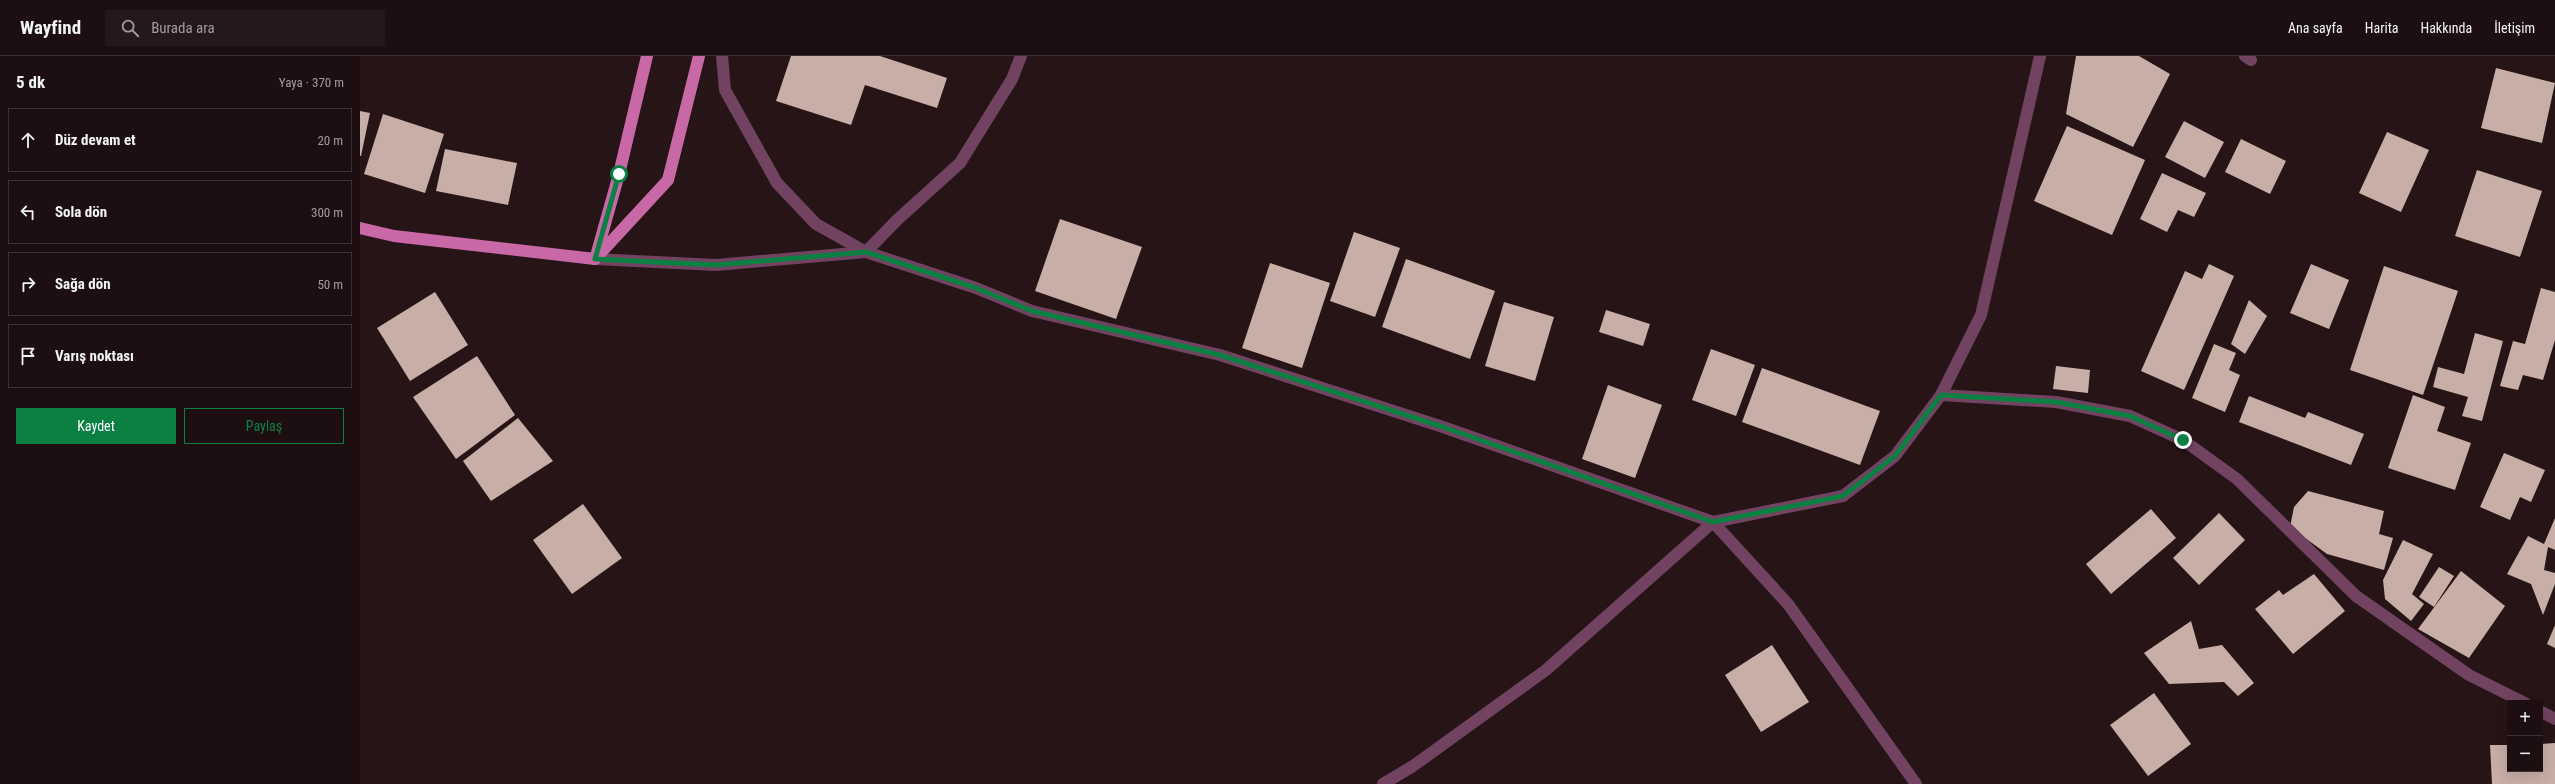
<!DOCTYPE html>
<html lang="tr">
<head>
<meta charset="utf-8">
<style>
	:root { --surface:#1d0f11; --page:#25181a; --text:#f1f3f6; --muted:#a09c9f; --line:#3b2f31; --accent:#0b8043 }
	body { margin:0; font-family:"Roboto Condensed",sans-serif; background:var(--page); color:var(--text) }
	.controls { position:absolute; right:12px; bottom:12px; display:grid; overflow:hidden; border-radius:0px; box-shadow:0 4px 16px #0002 }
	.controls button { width:36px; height:36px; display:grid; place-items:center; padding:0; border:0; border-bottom:1px solid var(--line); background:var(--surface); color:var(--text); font:20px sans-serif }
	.stop { position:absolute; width:12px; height:12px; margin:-9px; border:3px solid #0b8043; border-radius:50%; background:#fff }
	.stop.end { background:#0b8043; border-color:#fff; box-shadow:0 1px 4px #0008 }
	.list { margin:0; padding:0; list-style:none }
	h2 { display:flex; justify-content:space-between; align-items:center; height:52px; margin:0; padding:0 16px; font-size:17px }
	h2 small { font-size:13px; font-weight:400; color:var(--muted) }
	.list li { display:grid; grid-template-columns:26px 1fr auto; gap:12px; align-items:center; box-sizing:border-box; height:64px; margin:0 8px 8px; padding:0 8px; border:1px solid var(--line); border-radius:0px }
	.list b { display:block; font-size:15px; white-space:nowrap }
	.list em { font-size:13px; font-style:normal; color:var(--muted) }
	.actions { display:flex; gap:8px; padding:12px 16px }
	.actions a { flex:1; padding:9px 0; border:1px solid var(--accent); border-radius:0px; text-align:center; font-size:14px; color:var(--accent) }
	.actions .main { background:var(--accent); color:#fff }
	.icon { flex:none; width:22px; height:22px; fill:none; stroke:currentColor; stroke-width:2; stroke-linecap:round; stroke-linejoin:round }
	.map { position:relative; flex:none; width:2195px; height:728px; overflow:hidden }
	header { display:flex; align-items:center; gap:24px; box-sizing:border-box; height:56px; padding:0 20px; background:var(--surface); border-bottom:1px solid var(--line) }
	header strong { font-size:19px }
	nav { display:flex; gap:22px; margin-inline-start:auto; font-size:14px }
	.search { width:280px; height:36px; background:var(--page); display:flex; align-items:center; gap:10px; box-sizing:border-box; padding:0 14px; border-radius:0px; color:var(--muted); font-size:15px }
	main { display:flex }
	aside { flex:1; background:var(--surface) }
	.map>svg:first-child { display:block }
</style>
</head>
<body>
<header>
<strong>Wayfind</strong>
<div class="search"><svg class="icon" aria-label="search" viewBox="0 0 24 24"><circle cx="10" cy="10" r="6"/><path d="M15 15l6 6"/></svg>Burada ara</div>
<nav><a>Ana sayfa</a><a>Harita</a><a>Hakkında</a><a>İletişim</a></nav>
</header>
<main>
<aside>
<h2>5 dk<small>Yaya · 370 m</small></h2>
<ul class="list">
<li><svg class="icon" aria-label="ahead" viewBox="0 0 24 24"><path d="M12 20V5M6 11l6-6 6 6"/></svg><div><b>Düz devam et</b></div><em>20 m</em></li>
<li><svg class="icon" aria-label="left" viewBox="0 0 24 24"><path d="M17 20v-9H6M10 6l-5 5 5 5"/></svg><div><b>Sola dön</b></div><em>300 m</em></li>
<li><svg class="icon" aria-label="right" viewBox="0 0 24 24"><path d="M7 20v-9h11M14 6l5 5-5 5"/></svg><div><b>Sağa dön</b></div><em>50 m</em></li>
<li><svg class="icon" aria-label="arrive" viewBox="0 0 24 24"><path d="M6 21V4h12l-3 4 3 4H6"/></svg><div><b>Varış noktası</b></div></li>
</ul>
<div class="actions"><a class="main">Kaydet</a><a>Paylaş</a></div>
</aside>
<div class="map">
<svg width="2195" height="728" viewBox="0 0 2195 728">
	<rect width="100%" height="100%" fill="#271417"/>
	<!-- building -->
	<g fill="#c7aea6">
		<polygon points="431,0 520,0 587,22 577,52 505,29 491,69 416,45"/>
		<polygon points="1716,0 1779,0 1810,18 1773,91 1706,58"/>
		<polygon points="2136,12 2195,27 2182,87 2121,72"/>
		<polygon points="0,55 10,57 1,100 0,100"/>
		<polygon points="23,58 84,78 65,137 4,118"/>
		<polygon points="1824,65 1864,86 1845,122 1805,101"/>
		<polygon points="1707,70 1785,104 1752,179 1674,145"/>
		<polygon points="2027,76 2069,94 2041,156 1999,137"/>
		<polygon points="1881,83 1926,105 1910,138 1865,116"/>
		<polygon points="85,93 157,107 148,149 76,135"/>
		<polygon points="2117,114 2182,135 2160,201 2095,180"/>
		<polygon points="1802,117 1846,137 1834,161 1818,154 1807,176 1780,163"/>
		<polygon points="700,163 782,191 756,263 675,235"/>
		<polygon points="994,176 1040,192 1015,261 970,245"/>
		<polygon points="1046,203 1135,235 1110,303 1022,271"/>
		<polygon points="910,207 970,227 942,312 882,292"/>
		<polygon points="1849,208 1874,220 1824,334 1781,315 1825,215 1842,223"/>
		<polygon points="1951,208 1989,224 1969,273 1930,257"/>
		<polygon points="2024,210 2098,235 2063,339 1990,314"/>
		<polygon points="2181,232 2195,236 2195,284 2183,324 2163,319 2158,334 2140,330 2153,285 2165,288"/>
		<polygon points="75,236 108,289 50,325 17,272"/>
		<polygon points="1889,244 1907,260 1885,298 1871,288"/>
		<polygon points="1144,246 1194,261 1175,325 1125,310"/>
		<polygon points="1246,254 1290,268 1283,290 1239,276"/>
		<polygon points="2115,277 2143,285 2122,365 2102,360 2108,341 2073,331 2078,311 2104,318"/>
		<polygon points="1854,288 1876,297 1869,314 1880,319 1865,356 1832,342"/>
		<polygon points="1351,293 1395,309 1376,360 1332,344"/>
		<polygon points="117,300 155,359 96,403 53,341"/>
		<polygon points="1696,310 1730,314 1728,337 1693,333"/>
		<polygon points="1402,312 1520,355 1500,409 1382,366"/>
		<polygon points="1248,329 1302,349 1275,422 1222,403"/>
		<polygon points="2053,339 2085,351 2077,375 2111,387 2095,434 2028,412"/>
		<polygon points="1889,340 1945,362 1948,356 2004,378 1991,409 1879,366"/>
		<polygon points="158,362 193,405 131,445 103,405"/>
		<polygon points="2144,397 2185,414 2171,446 2160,441 2150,464 2120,451"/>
		<polygon points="1948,435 2024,455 2019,478 2033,482 2024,514 1967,498 1930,471 1934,451"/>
		<polygon points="223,448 262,502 212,538 173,484"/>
		<polygon points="1791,453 1816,482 1751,538 1726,508"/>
		<polygon points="1859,457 1885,484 1839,529 1813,502"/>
		<polygon points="2195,462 2195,494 2188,491 2184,514 2195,517 2195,528 2183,559 2171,528 2147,518 2168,480 2184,488"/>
		<polygon points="2043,484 2073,498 2052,538 2064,548 2051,565 2025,543 2023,524"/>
		<polygon points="2079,511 2094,520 2074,551 2059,541"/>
		<polygon points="2101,515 2145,550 2109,602 2058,573"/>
		<polygon points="1954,518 1985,555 1933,598 1895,553 1919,534 1923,539"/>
		<polygon points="1831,565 1839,593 1862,589 1894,627 1878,640 1864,626 1809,628 1784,597"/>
		<polygon points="2195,569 2195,592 2187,588"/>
		<polygon points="1412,589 1449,646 1401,676 1365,619"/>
		<polygon points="1794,637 1831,688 1788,720 1750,669"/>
		<polygon points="2195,687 2195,728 2132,728 2130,689 2150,689 2150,713 2180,713 2180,688"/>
	</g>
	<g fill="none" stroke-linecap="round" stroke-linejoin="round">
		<!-- minor -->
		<g stroke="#714360" stroke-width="12">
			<polyline points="362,0 365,34 417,127 456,168 506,196 616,232 672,255 860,299 1083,371 1353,466 1483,440 1535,400 1581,339 1621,259 1680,0"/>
			<polyline points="1885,0 1891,4"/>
			<polyline points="235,203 356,209 506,196 537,164 600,107 652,23 661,0"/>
			<polyline points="1581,339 1696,346 1770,360 1823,384 1877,423 1996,540 2109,619 2165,647"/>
			<polyline points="2180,655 2195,663"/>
			<polyline points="1023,728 1053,710 1186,614 1353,466 1428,548 1556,728"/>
		</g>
		<!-- major -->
		<g stroke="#c968a6" stroke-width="12">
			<polyline points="0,172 34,180 235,203"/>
			<polyline points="236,200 259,118 287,0"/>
			<polyline points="235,203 308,124 339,0"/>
		</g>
	</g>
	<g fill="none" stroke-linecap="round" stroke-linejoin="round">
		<!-- route -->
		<polyline stroke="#0b8043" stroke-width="5" points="259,118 235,203 356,209 506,196 616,232 672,255 860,299 1083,371 1353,466 1483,440 1535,400 1581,339 1696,346 1770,360 1823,384"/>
	</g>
</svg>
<div class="controls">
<button>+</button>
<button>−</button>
</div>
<div class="stop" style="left:259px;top:118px"></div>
<div class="stop end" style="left:1823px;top:384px"></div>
</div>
</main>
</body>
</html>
